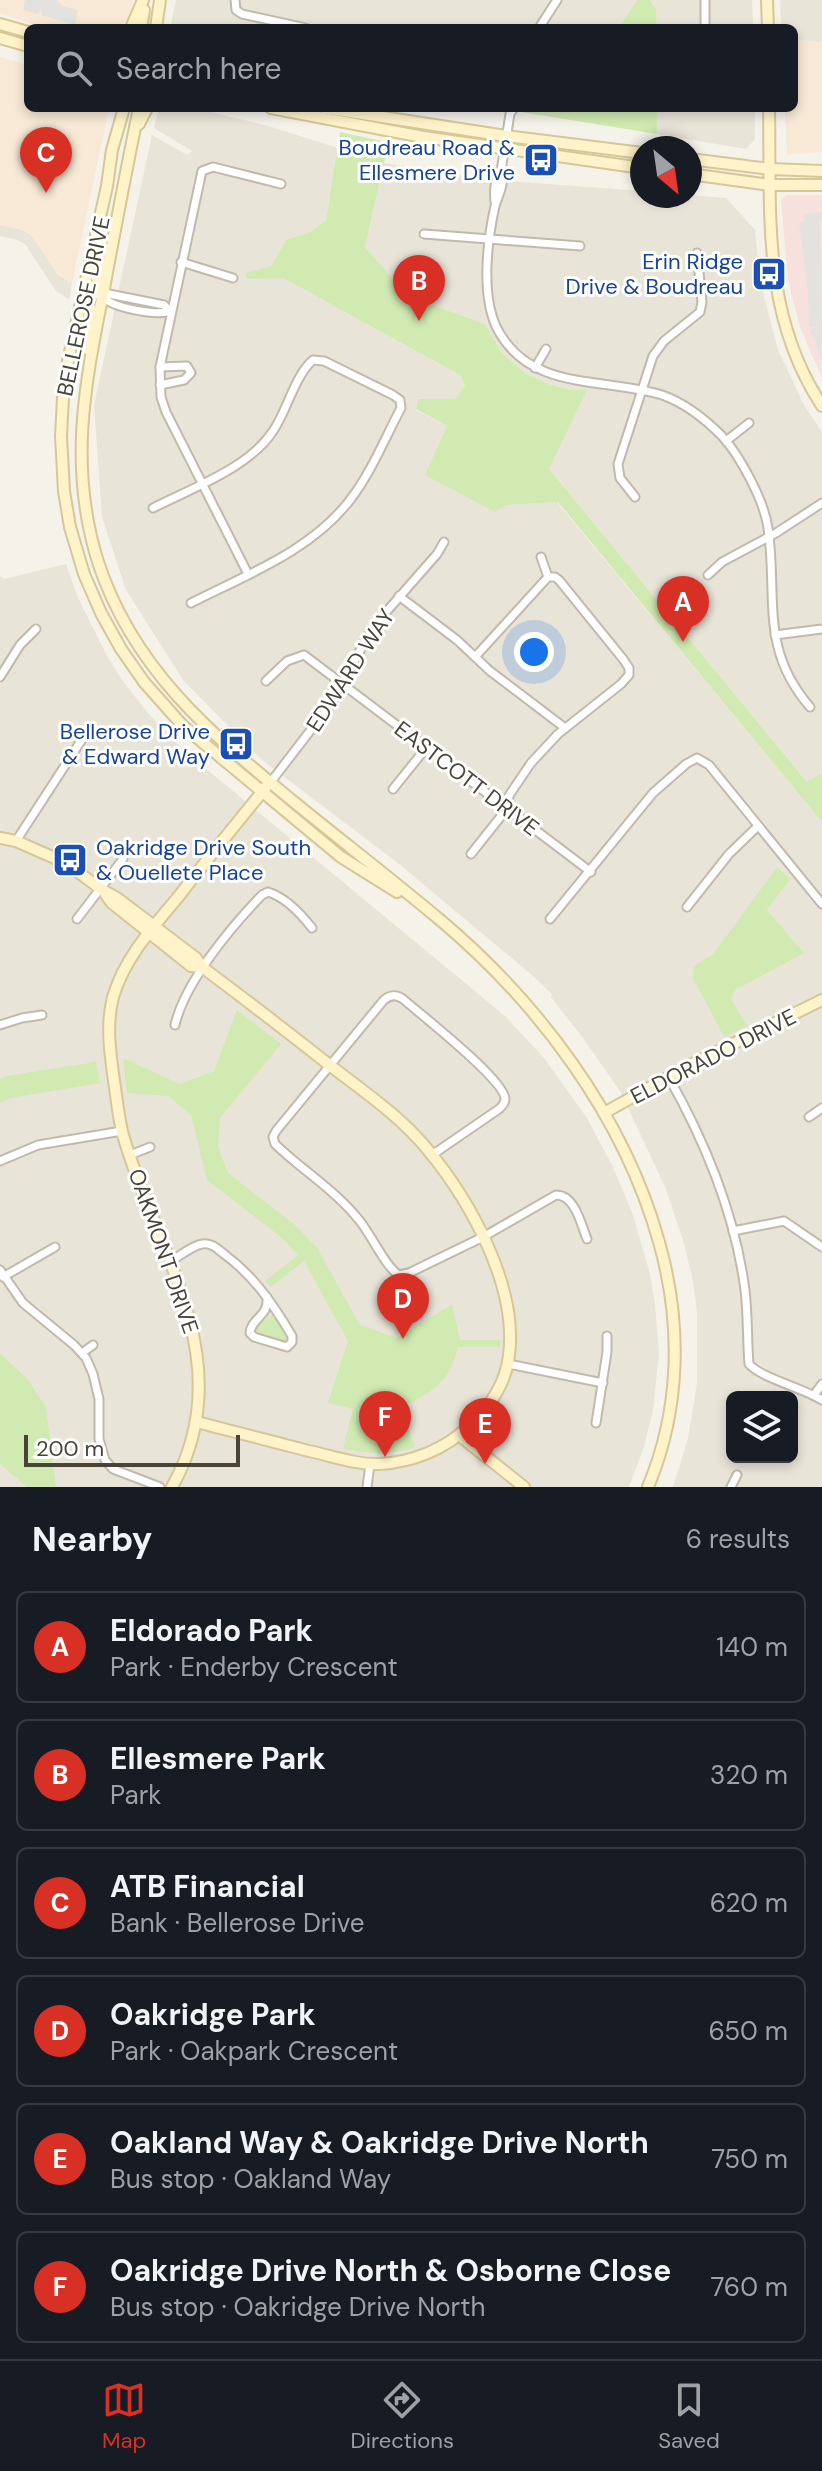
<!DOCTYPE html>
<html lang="en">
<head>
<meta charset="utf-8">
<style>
	:root { --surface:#171b24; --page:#20242c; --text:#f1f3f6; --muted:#9ea1a6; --line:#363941; --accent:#d93025 }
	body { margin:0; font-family:"DM Sans",sans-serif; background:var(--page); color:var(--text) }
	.controls { position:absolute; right:24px; bottom:24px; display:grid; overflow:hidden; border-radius:12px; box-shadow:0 4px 12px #0003 }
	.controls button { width:72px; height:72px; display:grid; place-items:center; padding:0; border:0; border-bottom:2px solid var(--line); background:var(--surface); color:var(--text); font:40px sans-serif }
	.compass { position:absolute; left:630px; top:136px; width:72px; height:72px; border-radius:50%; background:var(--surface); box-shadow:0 4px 12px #0003; rotate:151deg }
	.scale { position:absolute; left:24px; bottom:20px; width:216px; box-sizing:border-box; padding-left:8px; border:4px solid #494338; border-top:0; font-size:22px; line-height:28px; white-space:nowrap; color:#494338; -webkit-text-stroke:6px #fff; paint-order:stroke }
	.you { position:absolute; left:534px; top:652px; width:28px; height:28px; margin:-20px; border:6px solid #fff; border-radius:50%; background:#1a73e8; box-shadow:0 0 0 12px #1a73e833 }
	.badge { display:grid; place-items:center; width:52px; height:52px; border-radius:50%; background:var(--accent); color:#fff; font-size:26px; font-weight:700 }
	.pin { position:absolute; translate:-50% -66px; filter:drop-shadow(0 2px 4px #0008) }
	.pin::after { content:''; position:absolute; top:42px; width:28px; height:24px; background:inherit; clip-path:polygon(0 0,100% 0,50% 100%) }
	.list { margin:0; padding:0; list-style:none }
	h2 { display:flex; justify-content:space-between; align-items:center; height:104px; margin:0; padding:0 32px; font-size:34px }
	h2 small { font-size:26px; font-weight:400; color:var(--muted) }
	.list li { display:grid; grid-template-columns:52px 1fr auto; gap:24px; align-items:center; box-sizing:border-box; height:112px; margin:0 16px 16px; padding:0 16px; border:2px solid var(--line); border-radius:12px }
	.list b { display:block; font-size:30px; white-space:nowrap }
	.list p { margin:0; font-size:26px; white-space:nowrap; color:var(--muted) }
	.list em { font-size:26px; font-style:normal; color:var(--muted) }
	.icon { flex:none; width:44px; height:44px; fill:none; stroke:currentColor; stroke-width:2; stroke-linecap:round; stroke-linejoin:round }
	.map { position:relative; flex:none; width:822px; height:1487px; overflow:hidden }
	.search { position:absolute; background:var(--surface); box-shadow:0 4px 12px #0003; left:24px; right:24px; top:24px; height:88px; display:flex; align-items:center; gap:20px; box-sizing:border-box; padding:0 28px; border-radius:12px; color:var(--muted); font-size:30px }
	.sheet { height:872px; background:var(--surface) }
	nav { display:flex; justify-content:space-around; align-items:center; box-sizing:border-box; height:112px; border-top:2px solid var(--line); background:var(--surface); font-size:22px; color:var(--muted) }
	nav a { display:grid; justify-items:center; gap:4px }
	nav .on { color:var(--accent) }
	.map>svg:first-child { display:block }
</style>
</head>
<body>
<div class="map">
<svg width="822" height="1487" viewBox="0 0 822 1487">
	<rect width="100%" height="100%" fill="#f5f2ea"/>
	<!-- residential -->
	<g fill="#e9e4d8" fill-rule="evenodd">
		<polygon points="176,0 637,0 618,28 170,28"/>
		<polygon points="650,0 752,0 753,28 657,28 656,9"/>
		<polygon points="780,0 822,0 822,42 794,40 794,28 781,28"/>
		<path d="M159,108H193L265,125L338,148L326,220L310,232L286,240L271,266L246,273L283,278L460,375L465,385L455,399H418L416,410L447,426L506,505L557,502L822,822V1487H673L688,1438L697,1383V1313L693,1281L684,1244L666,1189L620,1091L583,1038L551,997L552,994L532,975L399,864L262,760L183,680L126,590L102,517L94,405L152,135L187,155L192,151L154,128ZM732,1397H792V1457H732Z"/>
		<polygon points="657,108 755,108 755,139 746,149 657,134"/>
		<polygon points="384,163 482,179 642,191 642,196 690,195 726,198 755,230 760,282 778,350 805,407 822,432 822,773 807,782 549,469 571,390 548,384 525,373 502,353 485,324 408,296 365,247"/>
		<polygon points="0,225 23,230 32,236 59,276 72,283 69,299 56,291 25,244 17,240 0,236"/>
		<polygon points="66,564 78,598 106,654 122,680 148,713 187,753 505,1016 544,1058 587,1118 612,1165 633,1215 650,1274 655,1304 659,1353 653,1410 643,1450 629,1487 0,1487 0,576 4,579"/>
	</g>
	<!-- commercial -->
	<g fill="#f7e9d5">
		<polygon points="0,0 133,0 128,20 115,28 44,28 0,13"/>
		<polygon points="794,40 822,42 822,152 787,155 785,108 794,108"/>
		<polygon points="0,57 28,65 28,108 109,108 72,283 61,277 30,234 20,229 0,225"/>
	</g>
	<!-- medical -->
	<polygon fill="#f6e1dd" points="786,195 822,195 822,378 800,327 788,280 781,200"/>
	<!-- green -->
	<g fill="#d0eab2">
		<polygon points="637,0 650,0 656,9 657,28 618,28"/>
		<polygon points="522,108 657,108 657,134 521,112"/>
		<polygon points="340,132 391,143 384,163 365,247 408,296 485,324 502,353 525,373 548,384 571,390 587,390 549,469 807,782 822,773 822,822 558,502 506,505 495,512 425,475 447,426 416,409 418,399 455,399 465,385 460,375 283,278 247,279 245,273 271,266 286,240 310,232 326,220"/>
		<polygon points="777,867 790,879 767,910 804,953 735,990 731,999 747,1026 724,1037 693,978 694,966 714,953"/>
		<path d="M237,1010L281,1044L220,1118L218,1147L228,1173L295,1225L317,1248L360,1325L397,1338L452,1304L460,1340H500V1347H458C448,1386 433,1390 400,1409L415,1447C391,1455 367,1454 343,1449L353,1409L328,1403L348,1341L304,1261L271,1287L265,1281L298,1255L282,1238L207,1180L191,1115L168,1096L127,1093L123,1058L180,1084L214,1071Z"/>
		<polygon points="96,1062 100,1083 10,1098 0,1103 0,1079 6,1076"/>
		<polygon points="272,1315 278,1319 287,1334 286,1341 280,1341 256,1331 257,1326"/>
		<polygon points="0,1353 29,1381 46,1408 56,1487 27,1487 0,1464"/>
	</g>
	<!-- parking -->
	<g fill="#e4e2de">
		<polygon points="25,0 57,0 62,6 78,10 75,25 41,15 42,9 38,14 23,10"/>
		<polygon points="822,212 820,227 822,359 810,330 815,327 809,327 808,293 799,223 805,221 804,214"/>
	</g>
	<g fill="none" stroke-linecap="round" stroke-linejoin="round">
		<!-- street casing -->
		<g stroke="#c1baac" stroke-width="11">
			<g id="street">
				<polyline points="235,0 236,10 242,14 306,28"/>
				<polyline points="705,0 705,28"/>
				<polyline points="539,28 557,0"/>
				<path d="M501,171C505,185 499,193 495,206C487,242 480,299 499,332C533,392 605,377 662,395C685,403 705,419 722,436C740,456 764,500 768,528C778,597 759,648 810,707"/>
				<path d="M495,202C494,190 494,182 501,171L510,114L514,108"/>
				<polyline points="424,234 580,246"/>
				<polyline points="181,262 233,278"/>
				<polyline points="84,292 102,296 109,294 164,305 170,311"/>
				<path d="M102,296C111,308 157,316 170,311"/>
				<polyline points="535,368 546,349"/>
				<polyline points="160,385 184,380 191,373 187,366 160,367"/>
				<polyline points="726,441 749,423"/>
				<polyline points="635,497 620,478 618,464 653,356 664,341 700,312 702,302 697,253"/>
				<path d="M153,508C192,488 249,468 273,431C287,411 295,375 313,360L324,361L393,395L400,400L401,408C385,438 371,473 350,500C311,551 246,575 191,603"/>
				<polyline points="248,574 166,412 161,397 160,367 202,171 213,167 281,184"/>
				<polyline points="708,575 722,562 776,533 822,503"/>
				<polyline points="399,596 457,640 490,671 565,728"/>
				<polyline points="775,635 822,629"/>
				<polyline points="475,657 548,577 541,557"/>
				<polyline points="0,677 20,645 36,629"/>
				<polyline points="266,681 287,661 304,655 591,872"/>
				<polyline points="270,783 330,705 373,627 437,554 444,542"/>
				<polyline points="393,789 426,748"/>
				<polyline points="16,841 90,727"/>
				<polyline points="471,854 502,815 510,794 531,763 558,734 621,684 629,675 629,668 623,659 559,580 555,577 548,577"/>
				<polyline points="687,907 729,854 758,826"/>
				<polyline points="77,919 123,859"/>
				<polyline points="550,919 653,793 686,764 697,758 709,765 822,904"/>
				<polyline points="0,1025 22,1018 42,1015"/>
				<path d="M175,1025C185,982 231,927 262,895L268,892C285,897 301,914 312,928"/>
				<path d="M668,1076C706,1143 735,1214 745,1290C748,1315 747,1339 749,1364C761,1378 803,1388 822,1400"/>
				<polyline points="809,1117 822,1108"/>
				<polyline points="130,1155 150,1147"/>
				<path d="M432,1155L499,1109C502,1106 505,1104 505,1099C505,1080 420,1014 403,999C396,994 389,995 383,1001L276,1131L273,1137L275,1144C303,1171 334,1189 359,1220C371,1234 386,1268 399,1275L409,1273L483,1237L556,1195C575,1195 581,1224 587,1239"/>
				<polyline points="0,1161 38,1145 122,1131"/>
				<polyline points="733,1231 784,1221 822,1247"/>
				<path d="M169,1262C179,1257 191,1246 202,1244C211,1242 218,1249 224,1254C254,1276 273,1304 292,1336V1342L287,1347L254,1337L250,1333C251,1318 269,1317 267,1297"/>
				<polyline points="0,1270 23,1303 74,1345 86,1358 93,1374 99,1399 99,1439 105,1460 113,1469 160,1487"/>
				<polyline points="3,1277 55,1247"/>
				<polyline points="82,1353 93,1345"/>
				<polyline points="508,1364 603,1383"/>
				<polyline points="814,1395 822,1384"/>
				<polyline points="596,1423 607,1352 607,1336"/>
				<polyline points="367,1487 370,1464"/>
				<polyline points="731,1487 737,1475"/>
			</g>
		</g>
		<!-- secondary casing -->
		<g stroke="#d6c799" stroke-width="14">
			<g id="secondary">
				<polyline points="767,0 768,28"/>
				<polyline points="0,24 28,32"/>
				<polyline points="131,28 143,0"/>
				<polyline points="141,28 144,10"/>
				<polyline points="156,28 160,0"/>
				<polyline points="0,38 28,46"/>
				<polyline points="124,108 112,150 107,186 68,361 63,398 61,436 64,491 70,527 84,574 101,613 121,649 144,682 183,726 341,857 397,892"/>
				<path d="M139,108C127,166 116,224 105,283C86,380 67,463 98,562C133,669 210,733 294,802C342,841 391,879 439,919C538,1002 624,1116 659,1242C682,1323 681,1408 648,1487"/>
				<polyline points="271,108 423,137 642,168"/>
				<polyline points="324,108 506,136 642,153"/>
				<path d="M769,108C771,214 761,313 822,406"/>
				<polyline points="139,124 147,108"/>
				<polyline points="690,159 770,169 822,171"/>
				<polyline points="690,174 770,185 822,185"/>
				<polyline points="84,292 90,308 87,349"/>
				<polyline points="101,294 97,279 102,239"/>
				<path d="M0,838L16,841L66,863L101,889L117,898L196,958L202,967C246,1000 289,1033 332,1067C366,1093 401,1117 428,1150C470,1201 518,1286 509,1355C506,1383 489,1408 468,1427C445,1449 413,1462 380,1464C357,1465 332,1456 309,1451C272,1441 234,1432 197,1422"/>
				<polyline points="106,895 112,903 191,966 202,967"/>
				<polyline points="604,1113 686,1067 822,1000"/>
				<polyline points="459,1435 524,1487"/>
				<path d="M172,1487C242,1363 157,1254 123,1135C118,1117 117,1099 114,1081C110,1053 106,1024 113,997C125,957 153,927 179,896C207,859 237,823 266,787"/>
			</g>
		</g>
		<!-- street -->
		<use href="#street" stroke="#fff" stroke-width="7"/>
		<!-- secondary -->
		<use href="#secondary" stroke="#fff3ca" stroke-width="10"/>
	</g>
	<!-- icons -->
	<defs>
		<g id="bus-square" transform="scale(1.8)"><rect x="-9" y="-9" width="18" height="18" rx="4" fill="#1a4fb4" stroke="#fff"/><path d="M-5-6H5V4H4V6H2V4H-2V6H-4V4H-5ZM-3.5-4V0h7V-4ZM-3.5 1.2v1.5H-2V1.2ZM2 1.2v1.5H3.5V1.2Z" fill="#fff"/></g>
	</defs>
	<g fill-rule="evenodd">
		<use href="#bus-square" x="541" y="160"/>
		<use href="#bus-square" x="769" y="274"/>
		<use href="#bus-square" x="236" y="744"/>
		<use href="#bus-square" x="70" y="860"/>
	</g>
	<g text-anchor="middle" stroke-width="6" stroke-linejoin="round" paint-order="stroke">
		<!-- transit labels -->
		<g font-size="22" fill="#164399" stroke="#fff" text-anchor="end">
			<text x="515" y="155">Boudreau Road &amp;<tspan x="515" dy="25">Ellesmere Drive</tspan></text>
			<text x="743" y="269">Erin Ridge<tspan x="743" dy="25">Drive &amp; Boudreau</tspan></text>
			<text x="210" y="739">Bellerose Drive<tspan x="210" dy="25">&amp; Edward Way</tspan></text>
			<text x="96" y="855" text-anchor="start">Oakridge Drive South<tspan x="96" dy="25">&amp; Ouellete Place</tspan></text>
		</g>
		<!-- street labels -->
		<g font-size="22" fill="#494338" stroke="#fff">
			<text transform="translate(83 306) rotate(-78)" y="8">BELLEROSE DRIVE</text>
			<text transform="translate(350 670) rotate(-57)" y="8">EDWARD WAY</text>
			<text transform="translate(467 778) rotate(37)" y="8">EASTCOTT DRIVE</text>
			<text transform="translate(713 1056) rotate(-27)" y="8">ELDORADO DRIVE</text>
			<text transform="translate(164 1251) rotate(71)" y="8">OAKMONT DRIVE</text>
		</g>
	</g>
</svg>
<div class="controls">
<button><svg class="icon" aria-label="layers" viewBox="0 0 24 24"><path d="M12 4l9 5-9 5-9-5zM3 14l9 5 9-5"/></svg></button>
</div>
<svg class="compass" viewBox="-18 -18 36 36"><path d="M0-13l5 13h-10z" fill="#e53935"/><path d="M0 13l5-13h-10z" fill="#9ea1a6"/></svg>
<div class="scale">200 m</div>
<div class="you"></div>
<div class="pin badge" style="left:683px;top:642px">A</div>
<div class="pin badge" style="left:419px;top:321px">B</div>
<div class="pin badge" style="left:46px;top:193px">C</div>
<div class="pin badge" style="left:403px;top:1339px">D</div>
<div class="pin badge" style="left:485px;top:1464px">E</div>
<div class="pin badge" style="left:385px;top:1457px">F</div>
<div class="search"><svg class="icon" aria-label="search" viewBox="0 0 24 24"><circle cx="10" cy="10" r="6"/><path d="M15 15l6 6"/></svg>Search here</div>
</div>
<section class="sheet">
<h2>Nearby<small>6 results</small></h2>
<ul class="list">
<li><span class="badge">A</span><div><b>Eldorado Park</b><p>Park · Enderby Crescent</p></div><em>140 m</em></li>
<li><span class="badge">B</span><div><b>Ellesmere Park</b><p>Park</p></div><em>320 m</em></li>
<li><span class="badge">C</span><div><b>ATB Financial</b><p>Bank · Bellerose Drive</p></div><em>620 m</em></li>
<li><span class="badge">D</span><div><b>Oakridge Park</b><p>Park · Oakpark Crescent</p></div><em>650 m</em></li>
<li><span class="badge">E</span><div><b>Oakland Way &amp; Oakridge Drive North</b><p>Bus stop · Oakland Way</p></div><em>750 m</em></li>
<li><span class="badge">F</span><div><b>Oakridge Drive North &amp; Osborne Close</b><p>Bus stop · Oakridge Drive North</p></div><em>760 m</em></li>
</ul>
</section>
<nav>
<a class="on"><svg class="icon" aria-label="map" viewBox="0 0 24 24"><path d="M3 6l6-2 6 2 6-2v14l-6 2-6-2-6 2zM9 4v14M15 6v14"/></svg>Map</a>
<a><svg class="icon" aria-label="directions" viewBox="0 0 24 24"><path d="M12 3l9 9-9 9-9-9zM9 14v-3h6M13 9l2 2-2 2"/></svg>Directions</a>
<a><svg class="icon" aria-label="saved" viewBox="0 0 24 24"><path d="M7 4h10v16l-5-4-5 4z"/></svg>Saved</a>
</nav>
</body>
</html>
